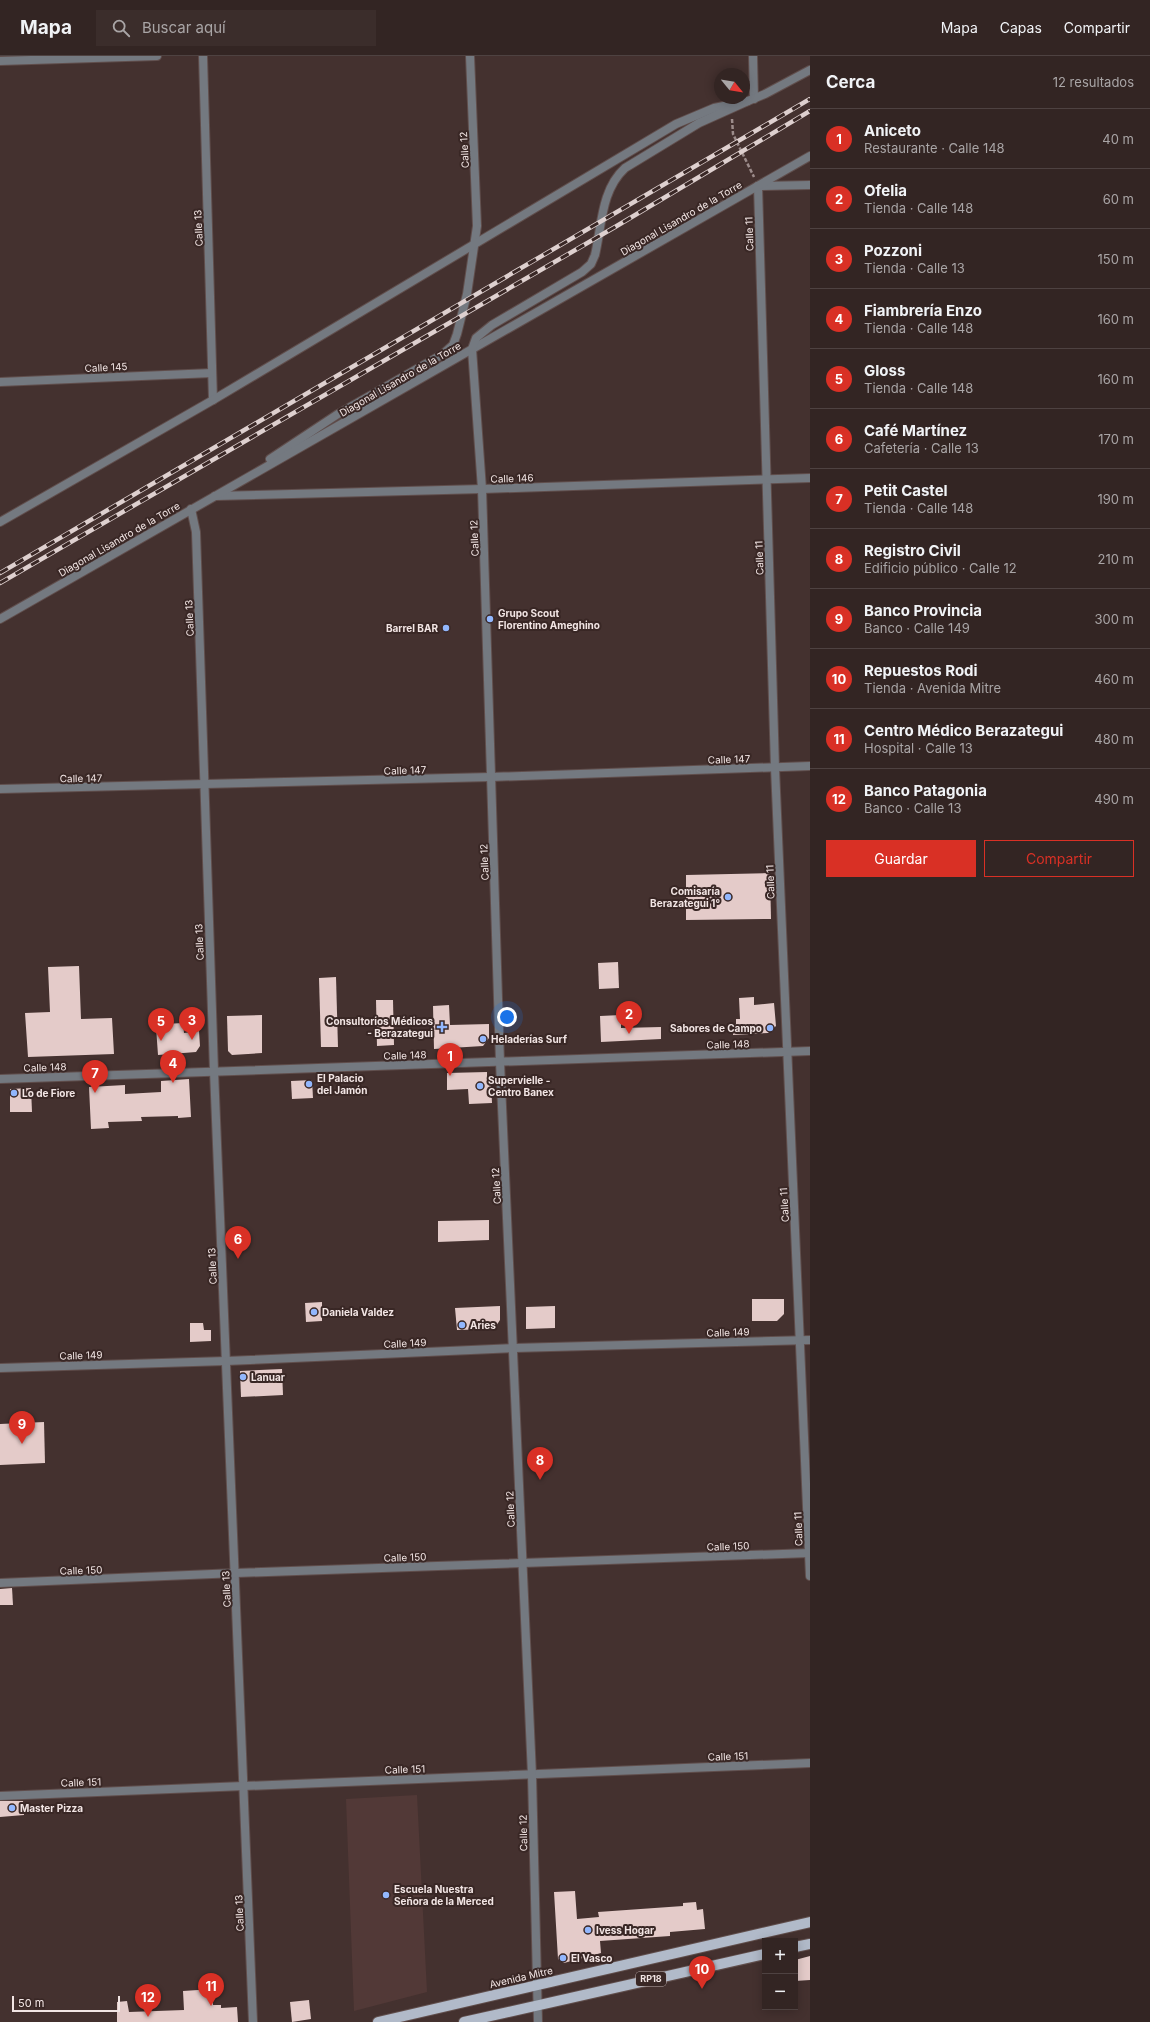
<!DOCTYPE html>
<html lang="es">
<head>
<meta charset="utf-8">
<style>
	:root { --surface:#332523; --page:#3b2d2b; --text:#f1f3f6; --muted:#a9a5a6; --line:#4e4241; --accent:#d93025 }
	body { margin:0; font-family:Inter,sans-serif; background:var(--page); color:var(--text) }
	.controls { position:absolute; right:12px; bottom:12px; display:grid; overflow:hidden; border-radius:0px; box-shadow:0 2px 10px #0003 }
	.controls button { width:36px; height:36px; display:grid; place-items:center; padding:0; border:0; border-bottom:1px solid var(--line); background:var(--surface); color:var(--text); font:20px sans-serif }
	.compass { position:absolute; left:714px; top:12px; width:36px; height:36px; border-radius:50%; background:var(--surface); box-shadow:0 2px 10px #0003; rotate:120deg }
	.scale { position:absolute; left:12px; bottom:10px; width:108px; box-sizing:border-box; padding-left:4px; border:2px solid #f2e5e4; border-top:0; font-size:11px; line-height:14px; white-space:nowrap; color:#f2e5e4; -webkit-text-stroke:3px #392725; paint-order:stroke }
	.you { position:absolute; left:507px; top:961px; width:14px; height:14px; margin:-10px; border:3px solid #fff; border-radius:50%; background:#1a73e8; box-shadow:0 0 0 6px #1a73e833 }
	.badge { display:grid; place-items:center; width:26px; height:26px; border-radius:50%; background:var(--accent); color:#fff; font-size:13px; font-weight:700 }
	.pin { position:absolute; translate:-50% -33px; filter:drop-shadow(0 1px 2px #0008) }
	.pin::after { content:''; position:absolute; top:21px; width:14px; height:12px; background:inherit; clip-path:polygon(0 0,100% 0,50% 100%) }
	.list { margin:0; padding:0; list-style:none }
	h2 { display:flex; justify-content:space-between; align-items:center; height:52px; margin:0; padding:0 16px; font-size:17px }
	h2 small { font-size:13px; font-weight:400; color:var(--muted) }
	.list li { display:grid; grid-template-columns:26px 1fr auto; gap:12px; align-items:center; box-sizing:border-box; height:60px; padding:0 16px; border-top:1px solid var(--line) }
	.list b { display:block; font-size:15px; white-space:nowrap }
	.list p { margin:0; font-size:13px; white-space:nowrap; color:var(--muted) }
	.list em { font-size:13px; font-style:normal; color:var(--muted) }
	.actions { display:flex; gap:8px; padding:12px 16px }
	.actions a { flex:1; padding:9px 0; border:1px solid var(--accent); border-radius:0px; text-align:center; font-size:14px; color:var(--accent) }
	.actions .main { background:var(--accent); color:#fff }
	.icon { flex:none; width:22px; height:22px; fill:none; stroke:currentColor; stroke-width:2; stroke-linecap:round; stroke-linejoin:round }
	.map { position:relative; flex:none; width:810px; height:1966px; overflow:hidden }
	header { display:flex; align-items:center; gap:24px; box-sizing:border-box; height:56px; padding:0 20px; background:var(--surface); border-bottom:1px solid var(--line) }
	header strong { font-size:19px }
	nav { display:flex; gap:22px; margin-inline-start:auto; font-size:14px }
	.search { width:280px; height:36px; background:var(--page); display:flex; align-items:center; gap:10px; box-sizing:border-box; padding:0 14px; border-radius:0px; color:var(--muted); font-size:15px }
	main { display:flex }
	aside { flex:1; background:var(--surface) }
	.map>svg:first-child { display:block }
</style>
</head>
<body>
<header>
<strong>Mapa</strong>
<div class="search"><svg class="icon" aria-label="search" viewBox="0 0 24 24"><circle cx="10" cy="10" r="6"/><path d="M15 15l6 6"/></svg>Buscar aquí</div>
<nav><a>Mapa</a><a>Capas</a><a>Compartir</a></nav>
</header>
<main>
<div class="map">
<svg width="810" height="1966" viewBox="0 0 810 1966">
	<rect width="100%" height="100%" fill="#44312f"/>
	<!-- built -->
	<polygon fill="#523937" points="417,1739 427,1936 354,1955 346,1743"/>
	<!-- building -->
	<g fill="#e4cbc9">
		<polygon points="770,817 771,863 686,864 686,819"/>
		<polygon points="618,906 619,932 599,933 598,907"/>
		<polygon points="79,910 81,963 112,962 114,998 28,1001 25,957 50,956 48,911"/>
		<polygon points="336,921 338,991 321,991 319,922"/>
		<polygon points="754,941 754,949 774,947 776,970 768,977 733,979 733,968 736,968 736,963 740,963 739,942"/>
		<polygon points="376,944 393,944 394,989 377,990"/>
		<polygon points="449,949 450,969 489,968 489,982 483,990 434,993 433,950"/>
		<polygon points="262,959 262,997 232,999 228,995 227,960"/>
		<polygon points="621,959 621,972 661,971 661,983 601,986 600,960"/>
		<polygon points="183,967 184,977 199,975 200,990 196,996 158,999 156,971 165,971 165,968"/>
		<polygon points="487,1016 487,1027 491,1026 492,1047 469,1048 468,1033 447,1034 447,1017"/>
		<polygon points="189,1023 191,1061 178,1062 178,1060 141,1061 142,1065 108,1066 109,1072 91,1073 89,1031 125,1029 125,1038 161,1036 161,1025"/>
		<polygon points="312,1024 313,1042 292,1043 291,1025"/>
		<polygon points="31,1032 32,1056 10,1056 10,1033"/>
		<polygon points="489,1164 489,1184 438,1186 438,1165"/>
		<polygon points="752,1243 784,1243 784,1258 777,1265 752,1265"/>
		<polygon points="322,1246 322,1265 306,1266 305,1247"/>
		<polygon points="500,1250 500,1264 494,1273 457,1274 455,1252"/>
		<polygon points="555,1250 555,1272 526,1273 526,1251"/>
		<polygon points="190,1267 203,1267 204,1274 211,1274 211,1285 190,1286"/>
		<polygon points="282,1313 283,1339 241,1341 240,1315"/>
		<polygon points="44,1366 45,1407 0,1409 0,1368"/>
		<polygon points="12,1532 13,1549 0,1549 0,1533"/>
		<polygon points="0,1745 23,1745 24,1759 0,1761"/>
		<polygon points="575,1835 577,1863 599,1861 598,1856 683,1850 683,1847 696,1846 697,1854 703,1853 705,1873 670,1876 670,1880 600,1885 601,1897 564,1907 558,1903 554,1836"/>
		<polygon points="810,1900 810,1924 795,1925 795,1904"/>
		<polygon points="213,1933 213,1949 221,1949 221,1952 237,1951 238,1966 117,1966 117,1946 127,1945 129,1956 184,1954 183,1935"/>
		<polygon points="309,1944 311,1963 292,1966 290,1946"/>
	</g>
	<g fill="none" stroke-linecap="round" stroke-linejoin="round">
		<!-- minor casing -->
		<g stroke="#604e4c" stroke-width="10">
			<g id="minor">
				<polyline points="203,0 213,344"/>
				<polyline points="753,0 754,43"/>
				<polyline points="0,5 157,0"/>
				<polyline points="758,130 775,712 810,1520"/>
				<polyline points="758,130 810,129"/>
				<polyline points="0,326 212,317"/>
				<polyline points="270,403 338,358 443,298 453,289 457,278 467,238 477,170 470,0"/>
				<polyline points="215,440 482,433 810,422"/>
				<polyline points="191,453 196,476 214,1015 253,1966"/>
				<polyline points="0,466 213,344 676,68 714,52 748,45 765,38 810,14"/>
				<polyline points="0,563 810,100"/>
				<polyline points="0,733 491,721 810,710"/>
				<polyline points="0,1023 810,995"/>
				<polyline points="0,1312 226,1305 514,1292 810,1284"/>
				<polyline points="0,1527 236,1517 810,1497"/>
				<polyline points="0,1740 810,1707"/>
				<path d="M538,1966L532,1719L500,1006L482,433L472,293L476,282L492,269L582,216L591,208L595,199C602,169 601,134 625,112L699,67L748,45"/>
			</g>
		</g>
		<!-- primary casing -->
		<g stroke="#604e4c" stroke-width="12">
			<g id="primary">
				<polyline points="795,1891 810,1888"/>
				<polyline points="378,1966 810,1866"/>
				<polyline points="464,1966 765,1898"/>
			</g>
		</g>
		<!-- path -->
		<polyline stroke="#9c8c8b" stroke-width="2.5" stroke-dasharray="4 2" stroke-linecap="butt" points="732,63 733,78 754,121"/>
		<!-- minor -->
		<use href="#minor" stroke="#747980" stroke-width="8"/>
		<!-- primary -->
		<use href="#primary" stroke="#b1bac9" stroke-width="10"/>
		<!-- rail casing -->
		<g stroke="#ded0cf" stroke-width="4.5">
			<g id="rail">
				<polyline points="0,517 810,43"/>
				<polyline points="0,527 615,171 810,55"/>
			</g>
		</g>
		<!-- rail -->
		<use href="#rail" stroke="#392725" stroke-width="3" stroke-dasharray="9" stroke-linecap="butt"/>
	</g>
	<!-- markers -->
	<g fill="#92b7fd" stroke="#392725" stroke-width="1.5">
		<circle cx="490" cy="563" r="4"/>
		<circle cx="446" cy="572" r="4"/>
		<circle cx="728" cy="841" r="4"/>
		<path d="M440 965h4v4h4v4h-4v4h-4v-4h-4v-4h4z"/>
		<circle cx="770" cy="972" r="4"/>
		<circle cx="483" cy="983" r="4"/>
		<circle cx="309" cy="1028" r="4"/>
		<circle cx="480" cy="1030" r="4"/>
		<circle cx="14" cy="1037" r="4"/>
		<circle cx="314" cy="1256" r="4"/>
		<circle cx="462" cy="1269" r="4"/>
		<circle cx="243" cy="1321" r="4"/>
		<circle cx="12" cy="1752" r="4"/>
		<circle cx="386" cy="1839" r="4"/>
		<circle cx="588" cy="1874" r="4"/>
		<circle cx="563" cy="1902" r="4"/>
	</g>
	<g text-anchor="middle" stroke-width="4" stroke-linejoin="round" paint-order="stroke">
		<!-- shield labels -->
		<rect fill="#392725" stroke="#baacab" stroke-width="1" x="636" y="1916" width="30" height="14" rx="3"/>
		<g font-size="9" font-weight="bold" fill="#f2e5e4">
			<text x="651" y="1926">RP18</text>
		</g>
		<!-- street labels -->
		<g font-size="10" fill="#f2e5e4" stroke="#392725">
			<text transform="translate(464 94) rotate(-93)" y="4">Calle 12</text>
			<text transform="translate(681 162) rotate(-30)" y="4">Diagonal Lisandro de la Torre</text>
			<text transform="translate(198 172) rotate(-92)" y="4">Calle 13</text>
			<text transform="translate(749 178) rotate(-92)" y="4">Calle 11</text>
			<text transform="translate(106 311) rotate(-3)" y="4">Calle 145</text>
			<text transform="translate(400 323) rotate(-30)" y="4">Diagonal Lisandro de la Torre</text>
			<text transform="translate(512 422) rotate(-2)" y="4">Calle 146</text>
			<text transform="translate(474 482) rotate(-92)" y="4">Calle 12</text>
			<text transform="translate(119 483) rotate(-30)" y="4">Diagonal Lisandro de la Torre</text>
			<text transform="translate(759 502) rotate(-92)" y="4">Calle 11</text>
			<text transform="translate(189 562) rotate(-92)" y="4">Calle 13</text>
			<text transform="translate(729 703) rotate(-2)" y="4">Calle 147</text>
			<text transform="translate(405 714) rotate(-2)" y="4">Calle 147</text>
			<text transform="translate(81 722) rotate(-1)" y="4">Calle 147</text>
			<text transform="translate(484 806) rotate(-92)" y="4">Calle 12</text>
			<text transform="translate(770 826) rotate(-92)" y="4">Calle 11</text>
			<text transform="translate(199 886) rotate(-92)" y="4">Calle 13</text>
			<text transform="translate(728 988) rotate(-2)" y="4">Calle 148</text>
			<text transform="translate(405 999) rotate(-2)" y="4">Calle 148</text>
			<text transform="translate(45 1011) rotate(-2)" y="4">Calle 148</text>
			<text transform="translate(496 1130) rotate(-93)" y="4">Calle 12</text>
			<text transform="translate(784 1149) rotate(-93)" y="4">Calle 11</text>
			<text transform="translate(212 1210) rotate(-92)" y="4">Calle 13</text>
			<text transform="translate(728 1276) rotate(-2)" y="4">Calle 149</text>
			<text transform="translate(405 1287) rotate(-3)" y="4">Calle 149</text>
			<text transform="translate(81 1299) rotate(-2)" y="4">Calle 149</text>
			<text transform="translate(510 1453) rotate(-92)" y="4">Calle 12</text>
			<text transform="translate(798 1473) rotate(-92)" y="4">Calle 11</text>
			<text transform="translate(728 1490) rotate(-2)" y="4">Calle 150</text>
			<text transform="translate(405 1501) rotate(-2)" y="4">Calle 150</text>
			<text transform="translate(81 1514) rotate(-2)" y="4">Calle 150</text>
			<text transform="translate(226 1533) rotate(-92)" y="4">Calle 13</text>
			<text transform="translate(728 1700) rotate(-2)" y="4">Calle 151</text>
			<text transform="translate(405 1713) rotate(-2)" y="4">Calle 151</text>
			<text transform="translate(81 1726) rotate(-2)" y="4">Calle 151</text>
			<text transform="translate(523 1777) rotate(-91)" y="4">Calle 12</text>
			<text transform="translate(239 1857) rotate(-92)" y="4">Calle 13</text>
			<text transform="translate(521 1921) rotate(-13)" y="4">Avenida Mitre</text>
		</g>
		<!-- poi labels -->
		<g font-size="10" font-weight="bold" fill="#f2e5e4" stroke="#392725" text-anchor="start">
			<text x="498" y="561">Grupo Scout<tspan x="498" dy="12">Florentino Ameghino</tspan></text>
			<text x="438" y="576" text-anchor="end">Barrel BAR</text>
			<text x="720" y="839" text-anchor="end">Comisaría<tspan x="720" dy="12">Berazategui 1°</tspan></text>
			<text x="433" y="969" text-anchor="end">Consultorios Médicos<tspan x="433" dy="12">- Berazategui</tspan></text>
			<text x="762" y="976" text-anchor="end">Sabores de Campo</text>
			<text x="491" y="987">Heladerías Surf</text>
			<text x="317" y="1026">El Palacio<tspan x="317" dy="12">del Jamón</tspan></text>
			<text x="488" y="1028">Supervielle -<tspan x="488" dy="12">Centro Banex</tspan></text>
			<text x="22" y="1041">Lo de Fiore</text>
			<text x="322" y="1260">Daniela Valdez</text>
			<text x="470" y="1273">Aries</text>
			<text x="251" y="1325">Lanuar</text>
			<text x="20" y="1756">Master Pizza</text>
			<text x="394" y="1837">Escuela Nuestra<tspan x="394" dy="12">Señora de la Merced</tspan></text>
			<text x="596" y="1878">Ivess Hogar</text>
			<text x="571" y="1906">El Vasco</text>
		</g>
	</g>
</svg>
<div class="controls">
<button>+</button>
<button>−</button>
</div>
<svg class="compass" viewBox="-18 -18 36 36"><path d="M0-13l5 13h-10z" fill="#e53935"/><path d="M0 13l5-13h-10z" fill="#a9a5a6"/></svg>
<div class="scale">50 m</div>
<div class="you"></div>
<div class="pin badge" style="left:450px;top:1020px">1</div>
<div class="pin badge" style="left:629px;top:978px">2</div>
<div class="pin badge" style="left:192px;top:984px">3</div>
<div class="pin badge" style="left:173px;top:1027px">4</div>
<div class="pin badge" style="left:161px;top:985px">5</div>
<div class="pin badge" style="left:238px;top:1203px">6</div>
<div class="pin badge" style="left:95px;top:1037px">7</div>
<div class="pin badge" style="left:540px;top:1424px">8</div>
<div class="pin badge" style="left:22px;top:1388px">9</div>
<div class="pin badge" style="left:702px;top:1933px">10</div>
<div class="pin badge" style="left:211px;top:1950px">11</div>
<div class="pin badge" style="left:148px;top:1961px">12</div>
</div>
<aside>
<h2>Cerca<small>12 resultados</small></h2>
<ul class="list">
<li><span class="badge">1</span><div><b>Aniceto</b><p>Restaurante · Calle 148</p></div><em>40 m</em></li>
<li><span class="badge">2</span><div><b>Ofelia</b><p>Tienda · Calle 148</p></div><em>60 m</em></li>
<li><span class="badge">3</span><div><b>Pozzoni</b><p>Tienda · Calle 13</p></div><em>150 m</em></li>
<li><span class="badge">4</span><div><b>Fiambrería Enzo</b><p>Tienda · Calle 148</p></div><em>160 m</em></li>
<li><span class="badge">5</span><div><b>Gloss</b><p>Tienda · Calle 148</p></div><em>160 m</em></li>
<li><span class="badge">6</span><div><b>Café Martínez</b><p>Cafetería · Calle 13</p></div><em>170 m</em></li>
<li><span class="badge">7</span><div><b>Petit Castel</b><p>Tienda · Calle 148</p></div><em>190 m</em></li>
<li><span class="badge">8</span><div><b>Registro Civil</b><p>Edificio público · Calle 12</p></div><em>210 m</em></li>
<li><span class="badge">9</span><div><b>Banco Provincia</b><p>Banco · Calle 149</p></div><em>300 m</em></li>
<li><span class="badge">10</span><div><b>Repuestos Rodi</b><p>Tienda · Avenida Mitre</p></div><em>460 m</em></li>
<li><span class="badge">11</span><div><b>Centro Médico Berazategui</b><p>Hospital · Calle 13</p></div><em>480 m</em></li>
<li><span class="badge">12</span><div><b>Banco Patagonia</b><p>Banco · Calle 13</p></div><em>490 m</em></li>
</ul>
<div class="actions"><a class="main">Guardar</a><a>Compartir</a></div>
</aside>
</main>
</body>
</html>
